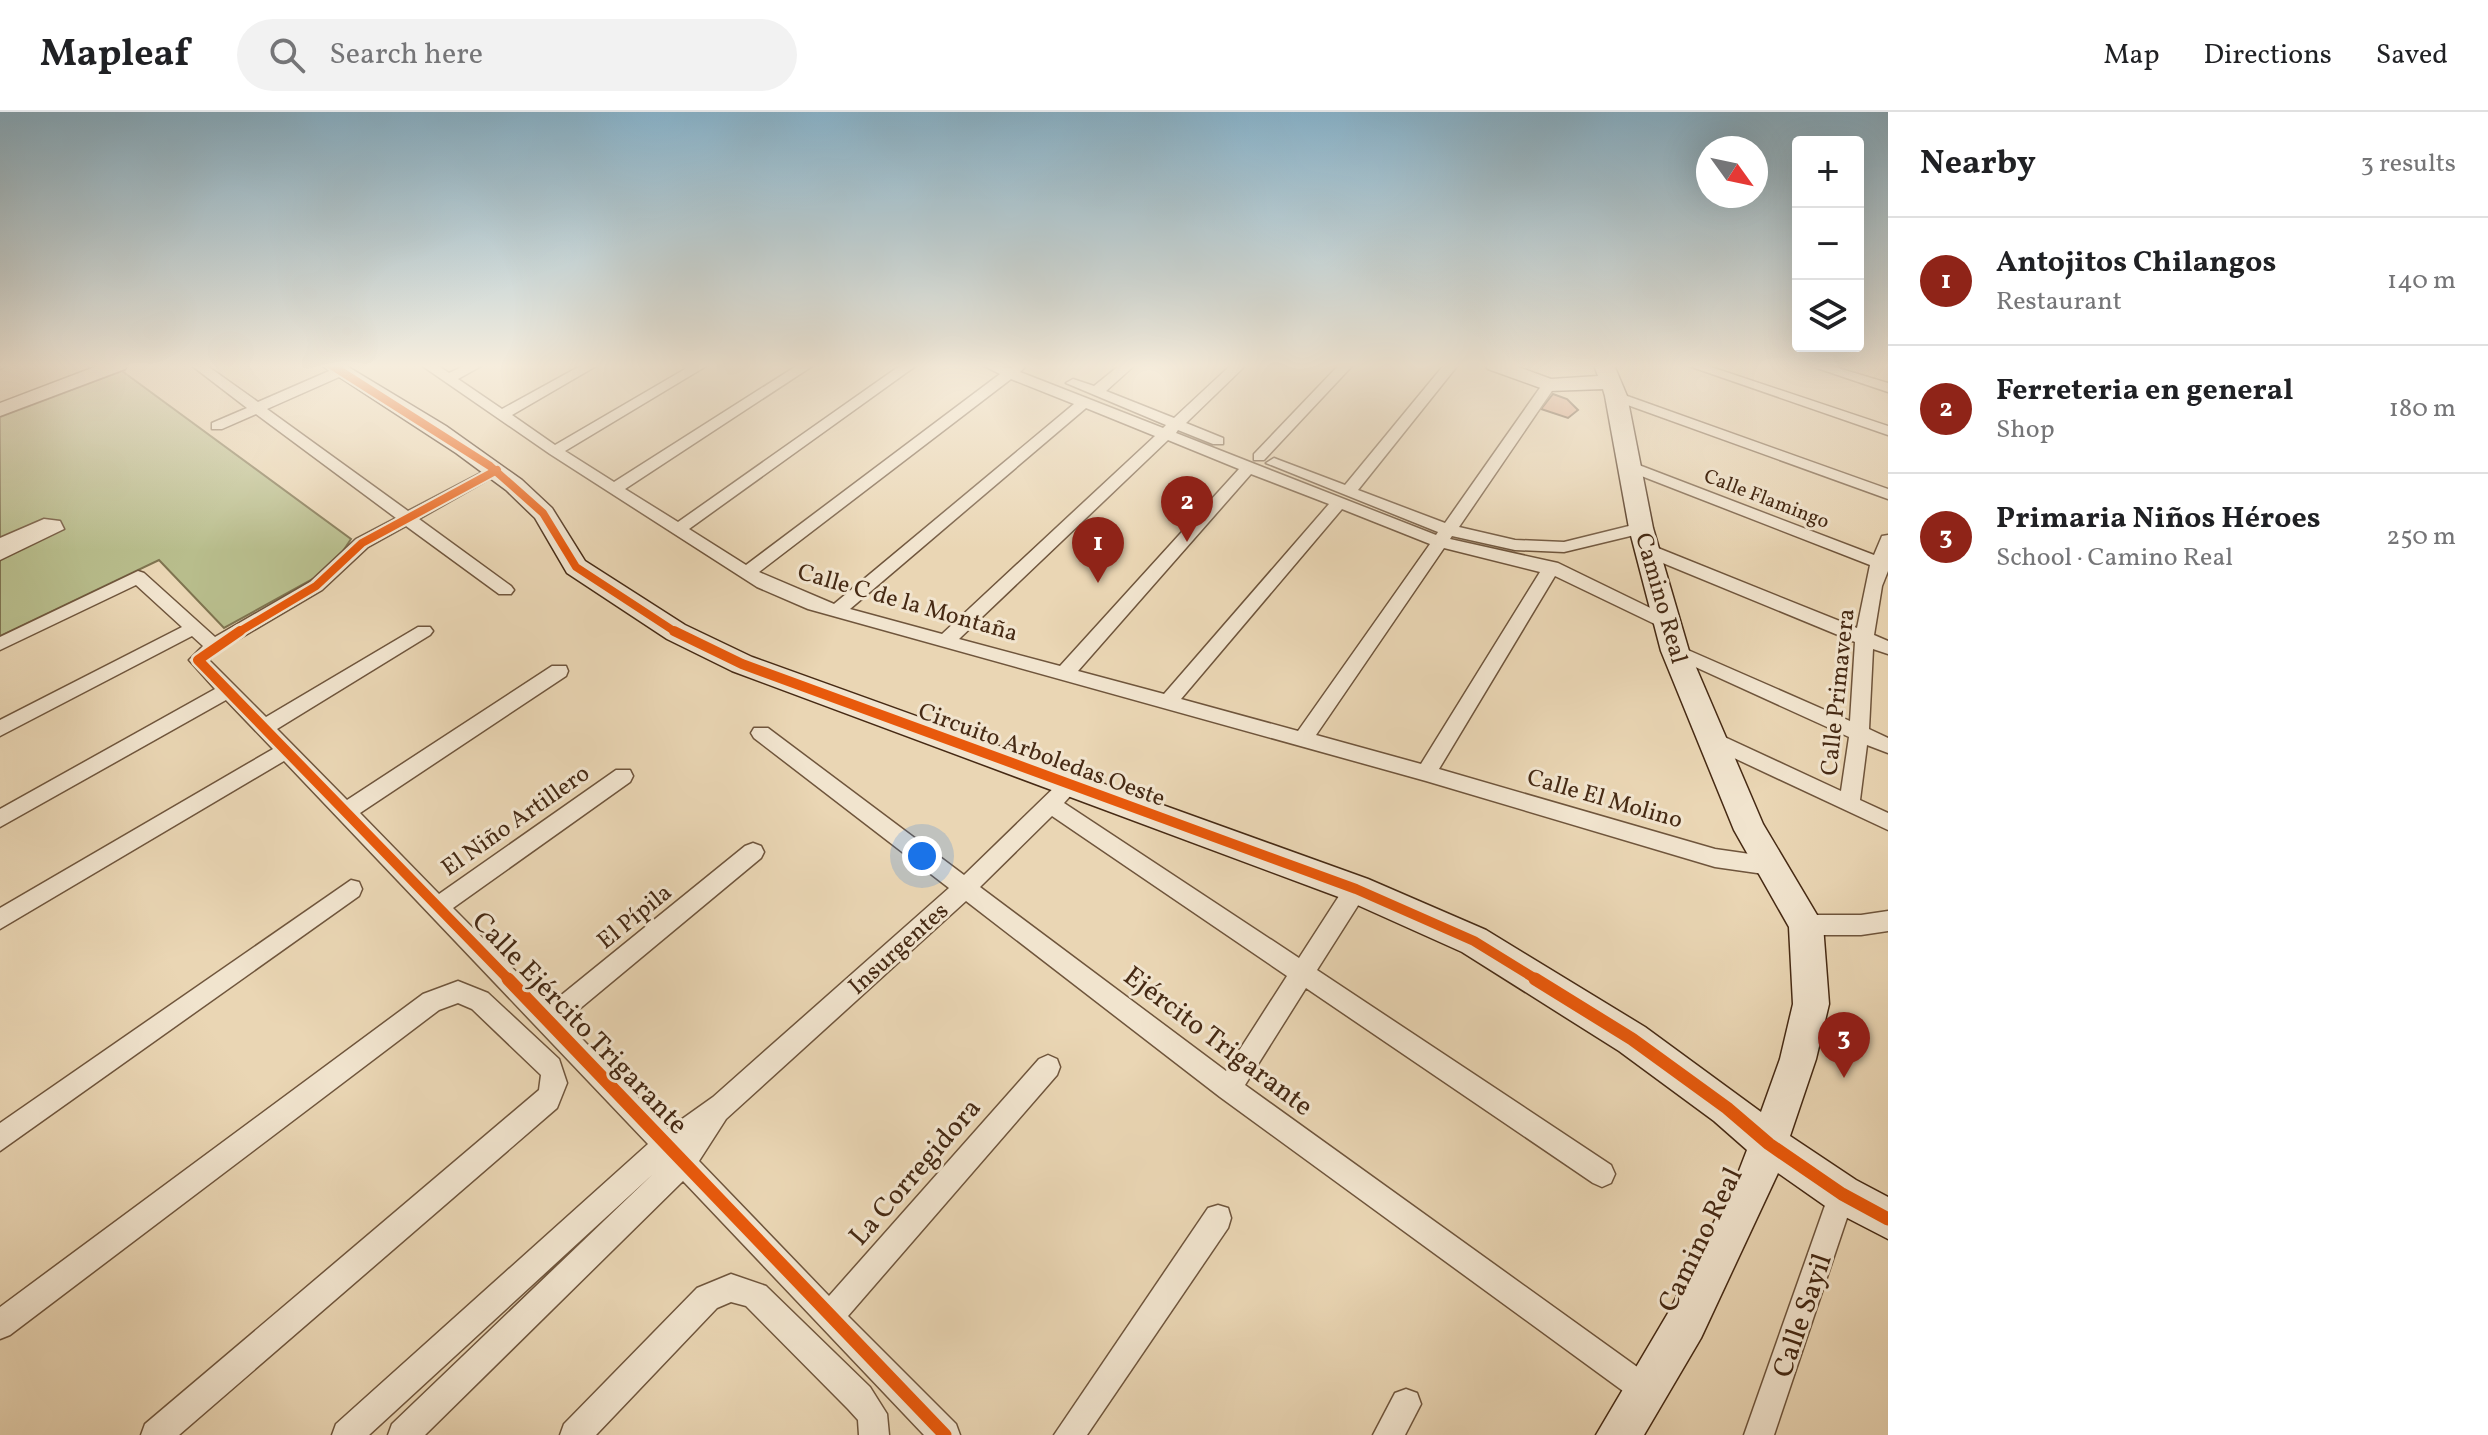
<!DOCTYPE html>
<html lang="en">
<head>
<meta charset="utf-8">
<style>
	:root { --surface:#fff; --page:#f2f2f2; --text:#202124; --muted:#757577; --line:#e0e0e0; --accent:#8f2418 }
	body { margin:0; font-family:Vollkorn,serif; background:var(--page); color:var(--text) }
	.controls { position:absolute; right:24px; top:24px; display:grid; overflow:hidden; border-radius:8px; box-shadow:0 8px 32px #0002 }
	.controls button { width:72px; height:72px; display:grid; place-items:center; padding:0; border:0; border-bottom:2px solid var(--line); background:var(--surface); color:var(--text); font:40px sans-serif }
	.compass { position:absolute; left:1696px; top:24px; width:72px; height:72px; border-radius:50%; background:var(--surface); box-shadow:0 8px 32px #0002; rotate:123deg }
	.you { position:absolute; left:922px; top:744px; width:28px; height:28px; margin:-20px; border:6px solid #fff; border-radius:50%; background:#1a73e8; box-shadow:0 0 0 12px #1a73e833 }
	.badge { display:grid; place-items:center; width:52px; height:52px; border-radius:50%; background:var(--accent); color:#fff; font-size:26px; font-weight:700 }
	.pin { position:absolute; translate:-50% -66px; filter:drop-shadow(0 2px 4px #0008) }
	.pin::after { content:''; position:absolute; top:42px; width:28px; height:24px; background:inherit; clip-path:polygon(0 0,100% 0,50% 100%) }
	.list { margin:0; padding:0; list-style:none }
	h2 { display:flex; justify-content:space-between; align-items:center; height:104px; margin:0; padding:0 32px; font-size:34px }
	h2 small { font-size:26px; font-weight:400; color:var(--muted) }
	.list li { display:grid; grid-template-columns:52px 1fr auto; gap:24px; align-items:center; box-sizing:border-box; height:128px; padding:0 32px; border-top:2px solid var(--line) }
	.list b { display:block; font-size:30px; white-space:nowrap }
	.list p { margin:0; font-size:26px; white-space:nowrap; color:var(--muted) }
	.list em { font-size:26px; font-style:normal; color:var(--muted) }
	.icon { flex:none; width:44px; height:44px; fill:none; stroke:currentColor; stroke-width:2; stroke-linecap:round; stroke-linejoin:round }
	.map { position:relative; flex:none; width:1888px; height:1323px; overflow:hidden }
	header { display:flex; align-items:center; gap:48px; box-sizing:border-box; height:112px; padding:0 40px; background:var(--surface); border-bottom:2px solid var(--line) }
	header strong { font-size:38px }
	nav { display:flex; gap:44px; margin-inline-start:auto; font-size:28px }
	.search { width:560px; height:72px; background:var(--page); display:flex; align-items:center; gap:20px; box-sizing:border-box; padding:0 28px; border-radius:44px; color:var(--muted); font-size:30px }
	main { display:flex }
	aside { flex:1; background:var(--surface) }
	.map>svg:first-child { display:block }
</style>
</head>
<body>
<header>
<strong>Mapleaf</strong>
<div class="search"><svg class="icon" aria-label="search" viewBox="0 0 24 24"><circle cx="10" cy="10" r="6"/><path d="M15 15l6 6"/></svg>Search here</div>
<nav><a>Map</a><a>Directions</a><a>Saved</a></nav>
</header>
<main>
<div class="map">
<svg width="1888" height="1323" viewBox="0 0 1888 1323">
	<rect width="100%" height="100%" fill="#ead6b4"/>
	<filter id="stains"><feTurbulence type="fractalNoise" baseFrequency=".0025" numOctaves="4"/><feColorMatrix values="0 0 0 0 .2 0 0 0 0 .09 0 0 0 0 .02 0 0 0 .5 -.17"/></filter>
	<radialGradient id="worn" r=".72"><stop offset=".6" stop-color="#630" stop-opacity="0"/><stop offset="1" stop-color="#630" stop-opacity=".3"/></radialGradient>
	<!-- green -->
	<polygon fill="#b8bd8c" stroke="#7f7450" stroke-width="2" points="122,259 351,427 331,457 224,516 159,448 0,524 0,305"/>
	<!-- building -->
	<polygon fill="#d09274" stroke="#462a14" stroke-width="2" points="1553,282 1567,287 1578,298 1568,306 1541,297"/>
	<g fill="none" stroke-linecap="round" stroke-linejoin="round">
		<!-- street casing -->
		<g stroke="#6f553c" stroke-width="3">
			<g id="street">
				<polygon points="0,253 8,253 0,257"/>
				<path d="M191,253H206L258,290L336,256H346V262L267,297L408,399L492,355L497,353L505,358L419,407L511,474L514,478L511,482H499L406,414L368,435L322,478L220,538L209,548L266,605L418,515H430L433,519L430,523L277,617L347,688L552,554H566L568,559L566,564L360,701L439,782L616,658H630L633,664L630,670L453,796L549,893L745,734L753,731L761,734L764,740L761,746L565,909L668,1017L713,985L949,776L754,626L751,621L754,616H768L964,763L1063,667H1077L1080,673L1064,691L1299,846L1348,770L1356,768L1364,770L1367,777L1364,784L1317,858L1611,1053L1615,1062L1611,1071L1602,1075L1593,1071L1306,876L1245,973L1654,1267L1659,1277L1654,1287L1644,1292L1634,1287L1220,985L966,789L726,1007L699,1049L829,1184L1039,947L1048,943L1057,947L1060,955L1057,963L848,1204L956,1312L960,1323H924L683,1069L425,1323H388L392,1312L653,1062L369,1323H332L336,1312L648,1032L284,649L0,817V796L273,637L226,588L0,715V697L215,577L189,548L203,534L192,524L0,624V608L182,515L136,473L0,538V525L138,459L144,461L215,525L310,470L356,427L396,406L256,302L222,317H212V311L247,296ZM1052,704L1287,864L1226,959L980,775Z"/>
				<path d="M421,253H437L449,261L466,253H483L458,267L502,297L582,253H598L512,303L555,333L692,253H708L565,339L614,370L798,253H814L625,377L678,410L901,253H917L689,417L746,453L1000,262L982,253L1008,256L1023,253L1025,255L1020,260L1163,316L1166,313L1066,271L1073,267L1094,274L1120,253H1135L1106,279L1174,306L1231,253H1246L1186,311L1223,326V332H1213L1178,318L1176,321L1436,423L1438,420L1266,351L1274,346L1279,348L1345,373L1444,253H1458L1358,378L1445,411L1544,270H1554L1556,273L1459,415L1515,428L1564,430L1641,411L1647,412V420L1564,440L1515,438L1452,424L1450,427L1558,451L1673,507L1676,511L1673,515H1661L1555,464L1439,657L1715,737L1771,745L1779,748L1782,754L1779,760L1771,763L1715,755L1426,669L808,497L757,475L550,342ZM1011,267L1074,292L834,492L759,460ZM1086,296L1155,324L942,522L850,497ZM1168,328L1239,357L1060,554L959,527ZM1251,362L1329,392L1164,582L1078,559ZM1342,397L1430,432L1298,619L1181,587ZM1444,436L1540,460L1421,652L1316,623Z"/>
				<polygon points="1339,253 1353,253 1264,348 1254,348 1254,342"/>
				<polygon points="1686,253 1705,253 1888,314 1888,323"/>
				<polygon points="1808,253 1828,253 1888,271 1888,280"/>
				<polygon points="1616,280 1888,377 1888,387 1611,287 1609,284"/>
				<polygon points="1631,350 1874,443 1882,424 1888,423 1888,459 1882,474 1874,523 1888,529 1888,542 1873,537 1869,617 1888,626 1888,641 1867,633 1860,688 1888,701 1888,718 1702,631 1699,626 1702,621 1716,621 1841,679 1849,625 1669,543 1666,539 1669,535 1681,535 1850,609 1855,530 1641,442 1639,438 1647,433 1653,434 1857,516 1870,453 1626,358 1623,355"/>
				<polygon points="44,407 60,409 64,417 0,448 0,426"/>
				<polygon points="351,768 359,770 362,777 359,784 0,1039 0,1011"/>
				<polygon points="1888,799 1888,819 1861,823 1806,823 1798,820 1795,813 1798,806 1806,803 1861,803"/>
				<polygon points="458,869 488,881 559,947 567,971 557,996 179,1323 141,1323 145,1312 539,978 541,963 472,897 458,891 439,898 10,1223 0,1227 0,1195 423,882"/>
				<polygon points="1842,1069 1851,1073 1855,1082 1774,1323 1744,1323 1829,1082 1833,1073"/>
				<polygon points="1218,1093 1228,1096 1231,1106 1228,1116 1087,1323 1054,1323 1208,1096"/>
				<polygon points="731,1162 766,1174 870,1275 887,1302 889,1323 859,1323 858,1308 848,1297 746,1194 731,1190 717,1196 596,1323 560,1323 564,1312 697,1176"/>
				<polygon points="1406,1277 1417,1281 1421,1292 1405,1323 1373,1323 1395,1281"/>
			</g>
		</g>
		<!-- secondary casing -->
		<g stroke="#462a14" stroke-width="3">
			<g id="secondary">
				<polygon points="100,253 128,253 125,257 0,304 0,291"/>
				<polygon points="321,253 345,253 446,314 522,368 552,396 585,449 685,513 752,545 1368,767 1486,818 1645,915 1761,1000 1780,947 1793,892 1789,815 1734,718 1661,539 1629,416 1605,284 1603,277 1549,279 1488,257 1485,253 1513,253 1551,267 1598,264 1594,253 1614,253 1627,284 1653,416 1689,539 1763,712 1823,813 1829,892 1816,947 1790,1024 1856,1068 1888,1085 1888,1127 1828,1096 1778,1061 1701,1226 1644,1323 1596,1323 1671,1196 1737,1064 1747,1038 1714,1009 1619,939 1462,840 1344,787 732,559 667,527 567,461 535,406 506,378 456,341"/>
			</g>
		</g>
		<!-- street -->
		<use href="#street" fill="#f1e4ce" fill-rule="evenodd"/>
		<!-- secondary -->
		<use href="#secondary" fill="#f1e4ce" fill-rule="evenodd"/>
		<!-- cycleway-far2 casing -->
		<g stroke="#f1e4ce" stroke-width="12">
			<g id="cycleway-far2">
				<polyline points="331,253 490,354 543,401 576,455 677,521"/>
				<polyline points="237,521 316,474 362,431 497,358"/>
			</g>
		</g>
		<!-- cycleway-far1 casing -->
		<g stroke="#f1e4ce" stroke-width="15">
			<g id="cycleway-far1">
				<polyline points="240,519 198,548 510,869"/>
				<polyline points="674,519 742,552 1356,777 1474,829 1539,869"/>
			</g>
		</g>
		<!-- cycleway casing -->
		<g stroke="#f1e4ce" stroke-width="18">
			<g id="cycleway">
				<polyline points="508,867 945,1323"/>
				<polyline points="1535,867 1632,927 1727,996 1769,1032 1842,1082 1888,1107"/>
			</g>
		</g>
		<!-- cycleway-far2 -->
		<use href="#cycleway-far2" stroke="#e8590c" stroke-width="8"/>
		<!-- cycleway-far1 -->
		<use href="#cycleway-far1" stroke="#e8590c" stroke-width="10"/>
		<!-- cycleway -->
		<use href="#cycleway" stroke="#e8590c" stroke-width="13"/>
	</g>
	<!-- sky -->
	<linearGradient id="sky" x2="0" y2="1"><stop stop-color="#88b6d0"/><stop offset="0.58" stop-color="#f6eddd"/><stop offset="1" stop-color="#f6eddd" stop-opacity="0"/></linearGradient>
	<rect width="1888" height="438" fill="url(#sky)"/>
	<g text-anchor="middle" stroke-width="6" stroke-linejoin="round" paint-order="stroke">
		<!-- far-street labels -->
		<g font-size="20" fill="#462a14" stroke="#f1e4ce">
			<text transform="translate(1767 386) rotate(21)" y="7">Calle Flamingo</text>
		</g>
		<!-- street labels -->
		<g font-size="24" fill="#462a14" stroke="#f1e4ce">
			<text transform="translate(1662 486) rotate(74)" y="8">Camino Real</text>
			<text transform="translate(908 490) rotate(16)" y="8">Calle C de la Montaña</text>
			<text transform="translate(1837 580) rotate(-84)" y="8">Calle Primavera</text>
			<text transform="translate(1042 642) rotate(20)" y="8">Circuito Arboledas Oeste</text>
			<text transform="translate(1605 686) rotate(16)" y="8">Calle El Molino</text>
			<text transform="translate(515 708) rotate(-35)" y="8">El Niño Artillero</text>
			<text transform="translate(634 804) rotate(-39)" y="8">El Pípila</text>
			<text transform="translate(898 836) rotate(-42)" y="8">Insurgentes</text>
		</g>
		<!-- near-street labels -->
		<g font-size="28" fill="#462a14" stroke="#f1e4ce">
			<text transform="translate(581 910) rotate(46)" y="10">Calle Ejército Trigarante</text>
			<text transform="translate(1219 928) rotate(37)" y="10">Ejército Trigarante</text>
			<text transform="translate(914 1059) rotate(-49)" y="10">La Corregidora</text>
			<text transform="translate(1699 1127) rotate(-64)" y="10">Camino Real</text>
			<text transform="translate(1801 1203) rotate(-71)" y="10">Calle Sayil</text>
		</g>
	</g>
	<rect width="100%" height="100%" filter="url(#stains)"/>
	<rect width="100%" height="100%" fill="url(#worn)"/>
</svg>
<div class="controls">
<button>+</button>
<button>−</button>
<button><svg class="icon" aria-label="layers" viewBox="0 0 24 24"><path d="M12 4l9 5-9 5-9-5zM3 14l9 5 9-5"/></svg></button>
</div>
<svg class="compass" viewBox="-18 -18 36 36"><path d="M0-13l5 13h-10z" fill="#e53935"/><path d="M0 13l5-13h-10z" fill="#757577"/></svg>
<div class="you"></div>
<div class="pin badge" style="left:1098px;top:471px">1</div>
<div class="pin badge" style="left:1187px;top:430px">2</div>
<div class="pin badge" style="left:1844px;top:966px">3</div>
</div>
<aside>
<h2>Nearby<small>3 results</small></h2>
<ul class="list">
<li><span class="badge">1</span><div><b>Antojitos Chilangos</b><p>Restaurant</p></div><em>140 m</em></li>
<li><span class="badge">2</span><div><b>Ferreteria en general</b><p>Shop</p></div><em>180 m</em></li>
<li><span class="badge">3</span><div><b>Primaria Niños Héroes</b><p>School · Camino Real</p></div><em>250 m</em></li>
</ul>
</aside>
</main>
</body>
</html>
